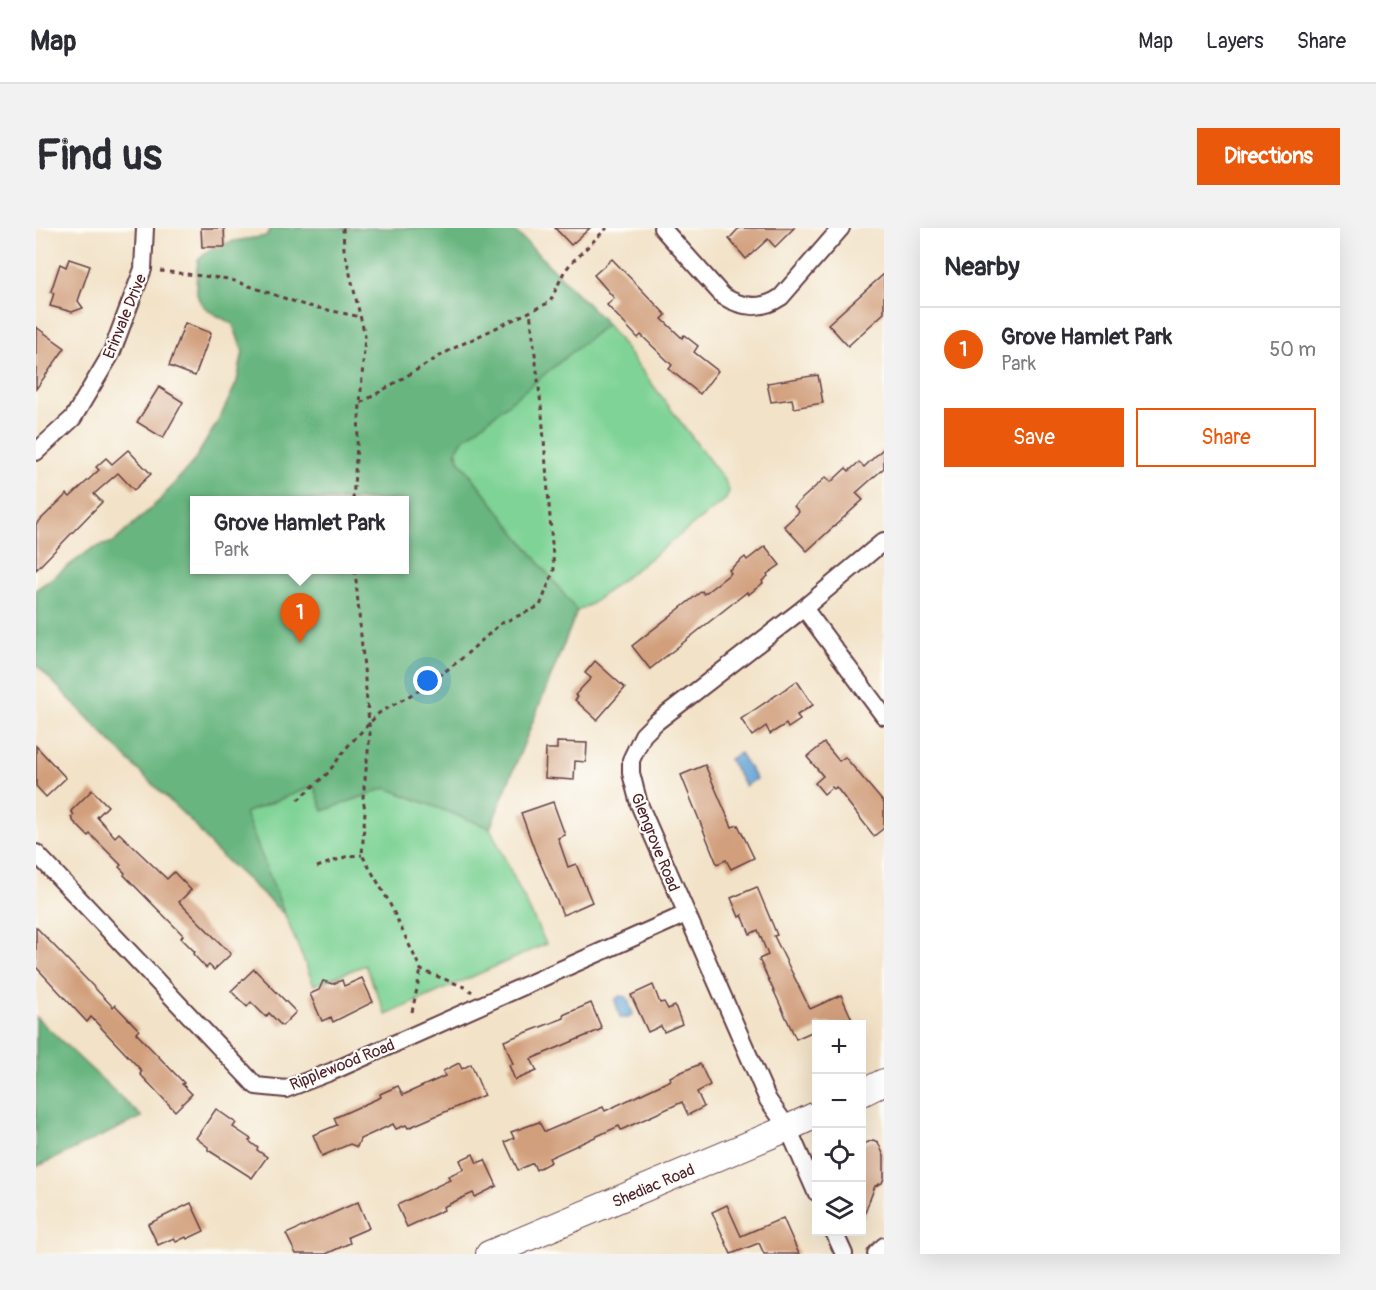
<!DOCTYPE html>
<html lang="en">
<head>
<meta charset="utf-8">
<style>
	:root { --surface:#fff; --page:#f2f2f3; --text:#2b2b33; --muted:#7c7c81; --line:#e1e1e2; --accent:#ea580c }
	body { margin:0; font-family:Pangolin,sans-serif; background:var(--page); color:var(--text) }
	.controls { position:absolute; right:18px; bottom:18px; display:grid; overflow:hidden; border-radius:0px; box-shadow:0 6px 24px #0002 }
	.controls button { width:54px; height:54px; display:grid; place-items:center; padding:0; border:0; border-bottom:2px solid var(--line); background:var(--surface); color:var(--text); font:30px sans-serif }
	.you { position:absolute; left:392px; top:453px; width:21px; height:21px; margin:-15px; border:4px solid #fff; border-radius:50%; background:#1a73e8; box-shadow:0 0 0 9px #1a73e833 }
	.badge { display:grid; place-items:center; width:39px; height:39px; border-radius:50%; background:var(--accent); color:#fff; font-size:20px; font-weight:700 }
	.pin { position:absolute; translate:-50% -50px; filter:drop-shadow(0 2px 3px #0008) }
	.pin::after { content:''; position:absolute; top:32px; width:21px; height:18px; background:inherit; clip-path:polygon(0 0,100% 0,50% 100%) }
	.popup { position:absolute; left:154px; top:268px; width:219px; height:78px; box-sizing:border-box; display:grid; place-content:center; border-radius:0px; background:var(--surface); filter:drop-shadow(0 2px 4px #0005); font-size:20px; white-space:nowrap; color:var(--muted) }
	.popup b { font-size:22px; color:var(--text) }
	.popup::after { content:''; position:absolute; left:50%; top:100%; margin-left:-12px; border:12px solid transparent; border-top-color:var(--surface) }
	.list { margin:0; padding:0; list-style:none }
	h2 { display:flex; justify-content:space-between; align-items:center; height:78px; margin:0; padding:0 24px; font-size:26px }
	h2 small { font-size:20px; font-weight:400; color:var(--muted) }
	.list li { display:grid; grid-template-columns:39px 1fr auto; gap:18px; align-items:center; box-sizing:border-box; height:84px; padding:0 24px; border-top:2px solid var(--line) }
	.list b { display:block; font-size:22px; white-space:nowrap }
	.list p { margin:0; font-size:20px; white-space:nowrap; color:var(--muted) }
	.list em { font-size:20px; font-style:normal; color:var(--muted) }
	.actions { display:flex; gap:12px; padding:18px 24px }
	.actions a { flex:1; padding:14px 0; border:2px solid var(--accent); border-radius:0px; text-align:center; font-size:21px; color:var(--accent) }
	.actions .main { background:var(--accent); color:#fff }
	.icon { flex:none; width:33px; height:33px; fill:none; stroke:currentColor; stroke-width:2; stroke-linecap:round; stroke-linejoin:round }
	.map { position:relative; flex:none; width:848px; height:1026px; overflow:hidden; border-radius:0px }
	header { display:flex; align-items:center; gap:36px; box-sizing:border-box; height:84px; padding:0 30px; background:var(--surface); border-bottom:2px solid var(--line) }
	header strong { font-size:28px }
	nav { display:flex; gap:33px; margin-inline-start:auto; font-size:21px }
	.intro { display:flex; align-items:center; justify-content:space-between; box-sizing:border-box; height:144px; padding:0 36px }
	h1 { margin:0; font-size:42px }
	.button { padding:15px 27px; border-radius:0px; background:var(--accent); color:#fff; font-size:21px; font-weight:700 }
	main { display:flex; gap:36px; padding:0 36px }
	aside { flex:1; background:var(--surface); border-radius:0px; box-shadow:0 6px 24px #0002 }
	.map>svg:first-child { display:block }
</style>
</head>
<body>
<header>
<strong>Map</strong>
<nav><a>Map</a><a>Layers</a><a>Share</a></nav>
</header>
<div class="intro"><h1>Find us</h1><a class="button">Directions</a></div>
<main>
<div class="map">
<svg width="848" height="1026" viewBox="0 0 848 1026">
	<rect width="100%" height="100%" fill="#fdfcf7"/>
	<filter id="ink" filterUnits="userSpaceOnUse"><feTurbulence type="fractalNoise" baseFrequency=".0167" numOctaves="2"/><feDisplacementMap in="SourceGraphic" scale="12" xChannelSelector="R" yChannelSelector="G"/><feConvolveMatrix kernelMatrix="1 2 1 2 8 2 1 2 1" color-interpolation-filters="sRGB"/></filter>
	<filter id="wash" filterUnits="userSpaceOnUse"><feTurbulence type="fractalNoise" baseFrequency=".008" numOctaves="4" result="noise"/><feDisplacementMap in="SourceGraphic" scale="24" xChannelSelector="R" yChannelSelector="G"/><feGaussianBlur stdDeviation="1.35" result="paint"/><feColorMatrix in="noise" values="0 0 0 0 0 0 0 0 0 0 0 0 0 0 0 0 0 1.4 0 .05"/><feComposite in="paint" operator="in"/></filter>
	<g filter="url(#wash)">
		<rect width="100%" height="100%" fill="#f2e2c7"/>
		<!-- green -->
		<path fill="#7fd396" stroke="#647960" stroke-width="1.5" fill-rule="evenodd" d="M235,0H476L571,96L689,253L693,263L690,271L555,376L541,383L454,600L510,716L350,787L329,737L278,757L249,687L178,621L158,596L103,543L0,436V362L57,320L78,314L124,272L158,233L184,190L201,154L207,124L197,96C159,76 158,76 162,32L178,19L199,13L231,8ZM159,272H369V342H159Z"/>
		<!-- forest -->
		<g fill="#67b57f" stroke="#586a55" stroke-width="1.5" fill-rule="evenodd">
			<path d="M235,0H476L571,96L426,213L420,223L424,233L541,383L454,600L350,560L287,583L278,558L209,585L249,687L178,621L158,596L103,543L0,436V362L57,320L78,314L124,272L158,233L184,190L201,154L207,124L197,96C159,76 158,76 162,32L178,19L199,13L231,8ZM159,272H369V342H159Z"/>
			<polygon points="0,789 106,889 0,939"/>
		</g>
		<!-- water -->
		<g fill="#64a5d7" stroke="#576281" stroke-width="1.5">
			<polygon points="704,525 720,551 709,558 693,531"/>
			<polygon points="584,768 591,769 597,786 591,790 584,790 579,772"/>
		</g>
		<g id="blocks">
			<!-- building -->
			<g fill="#d19f7c">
				<polygon points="165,0 188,0 189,19 166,19"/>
				<polygon points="519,0 554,0 535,17"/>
				<polygon points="703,0 758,0 739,19 732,11 710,31 693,11"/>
				<polygon points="33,31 54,38 42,73 47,80 36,84 14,78 18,65 15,63 24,36 30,39"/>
				<polygon points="576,31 630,87 626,91 646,110 648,107 662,118 658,124 682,143 664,166 633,141 636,137 605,107 602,110 571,77 578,70 558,47"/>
				<polygon points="848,46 848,85 812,118 792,96"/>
				<polygon points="149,95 175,105 159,148 133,138"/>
				<polygon points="0,99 29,120 0,161"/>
				<polygon points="782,147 787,175 758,180 756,171 735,174 731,155"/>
				<polygon points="123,159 147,174 127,210 101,194"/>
				<polygon points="848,220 848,240 820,265 827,272 771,323 748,298 763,284 758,278 790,249 795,254 810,240 813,243 823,234 828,239"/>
				<polygon points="92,222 115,246 98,262 82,245 58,266 66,274 0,342 0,296 31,266 34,269 63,242 60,239 70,230 76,236"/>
				<polygon points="729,318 744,337 731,346 732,348 726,353 727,355 712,367 711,364 614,441 596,418 666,363 668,366 695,345 693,342 709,329 711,332"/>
				<polygon points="559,433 589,460 561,492 539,472 542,469 539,467 555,450 549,445"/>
				<polygon points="761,453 777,477 761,487 764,492 752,500 750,496 734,506 730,498 716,508 705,491"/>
				<polygon points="521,514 551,515 550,534 539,533 538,552 509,550 510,521 521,521"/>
				<polygon points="788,515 803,533 809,529 848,575 848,600 838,608 800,559 798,561 796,559 788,566 779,555 787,548 771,529"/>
				<polygon points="0,518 30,550 10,569 0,558"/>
				<polygon points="669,537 696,599 702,597 718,630 695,641 690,632 681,636 645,547"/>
				<polygon points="56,562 72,578 61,589 79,609 83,605 131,651 138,644 155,662 143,674 195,726 178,742 173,737 170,740 157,726 159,724 145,710 147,707 88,647 89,645 83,639 85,637 54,606 52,608 38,594 35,589 38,587 35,583"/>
				<polygon points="517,574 529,607 522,610 532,639 540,636 556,674 527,687 499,623 485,585"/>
				<polygon points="721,659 741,707 738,708 774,781 805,767 818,796 780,796 780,802 760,811 723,731 732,727 722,702 714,706 706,687 703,689 695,670"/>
				<polygon points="0,699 77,779 79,777 103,802 100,805 148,855 146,856 156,866 139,883 104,846 106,843 55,789 51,794 0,739"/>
				<polygon points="218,741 260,784 246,798 233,785 230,789 215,774 211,779 195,763"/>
				<polygon points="326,750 337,774 297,794 295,789 286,793 274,766 283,762 287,753 297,756 306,752 308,758"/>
				<polygon points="617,757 624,775 628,774 632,781 639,778 646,796 628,804 625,798 612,804 595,767"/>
				<polygon points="555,775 566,801 495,831 501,843 479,852 473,837 477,836 468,813 528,790 527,787"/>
				<polygon points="423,835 426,841 435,836 448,867 372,900 370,897 360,901 357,896 324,911 321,919 314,916 286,928 277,907 301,897 298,890 345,869 344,866 362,858 367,867 409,848 407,843"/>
				<polygon points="664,836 674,857 661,864 668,879 652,887 646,874 585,902 583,898 513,930 515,934 500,942 497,935 482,942 469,914 478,910 475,904 503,894 508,903 511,903 567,879 569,883 635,852 634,849"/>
				<polygon points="180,881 200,895 197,899 215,911 213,913 222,920 221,922 231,929 216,950 172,922 172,919 160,910"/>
				<polygon points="837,912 842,914 848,928 848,950 846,955 839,958 827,990 825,990 825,917"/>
				<polygon points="437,926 441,935 449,932 461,958 439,969 437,965 407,979 408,982 371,999 361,977 414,952 412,948 428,941 424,932"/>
				<polygon points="322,974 333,1000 312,1009 314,1015 290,1026 260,1026 250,1006"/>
				<polygon points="155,975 168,1003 151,1011 150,1009 140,1014 138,1010 122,1017 112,996"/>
				<polygon points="691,977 705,1008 747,990 763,1026 728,1026 723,1015 695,1026 676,984"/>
			</g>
		</g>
	</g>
	<g filter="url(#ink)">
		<use href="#blocks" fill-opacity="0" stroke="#633c42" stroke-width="1.5"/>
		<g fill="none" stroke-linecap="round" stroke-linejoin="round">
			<!-- street casing -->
			<g stroke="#633c42" stroke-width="20">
				<g id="street">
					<path d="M626,0L687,68C706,80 726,82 745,69L805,0"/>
					<polyline points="0,224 37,190 75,126 107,41 109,0"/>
					<polyline points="768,380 848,488"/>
					<polyline points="0,625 220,858 250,861 297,843 650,686"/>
					<polyline points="780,964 752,900 732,872 603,576 595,545 595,532 607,507 619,495 768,380 848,313"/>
					<polyline points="798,1004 808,1026"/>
					<polyline points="840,1026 848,1018"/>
				</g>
			</g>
			<!-- primary casing -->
			<g stroke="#633c42" stroke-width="28">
				<g id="primary">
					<polyline points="826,865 848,854"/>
					<polyline points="453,1026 752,900 780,887"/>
				</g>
			</g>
			<!-- path -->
			<g stroke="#633c42" stroke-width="3" stroke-dasharray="4.5 4.5" stroke-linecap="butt">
				<polyline points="307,0 308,21 329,108 317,272"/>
				<polyline points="124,43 193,51 268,77 325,89"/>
				<polyline points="325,175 416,121 514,74 528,44 536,34 571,0"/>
				<polyline points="319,342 334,506 327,569 329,583 326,627 352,672 385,742 431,760 436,764"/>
				<polyline points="262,572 291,546 312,518 343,485 387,460 424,432 464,396 504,378 518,342 506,186 494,83"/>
				<polyline points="281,639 312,628 326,627"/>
				<polyline points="376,784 385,742"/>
			</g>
			<!-- street -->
			<use href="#street" stroke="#fff" stroke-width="16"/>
			<!-- primary -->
			<use href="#primary" stroke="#fff" stroke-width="26"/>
		</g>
	</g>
	<g text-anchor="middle" stroke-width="4.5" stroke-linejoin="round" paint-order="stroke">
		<!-- street labels -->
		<g font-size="16" fill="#4a1f2b" stroke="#fdfcf7">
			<text transform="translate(88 88) rotate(-68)" y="6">Erinvale Drive</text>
			<text transform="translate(620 614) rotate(68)" y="6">Glengrove Road</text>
			<text transform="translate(306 836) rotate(-22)" y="6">Ripplewood Road</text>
			<text transform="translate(617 957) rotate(-23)" y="6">Shediac Road</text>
		</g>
	</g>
</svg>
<div class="controls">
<button>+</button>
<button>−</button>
<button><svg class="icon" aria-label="locate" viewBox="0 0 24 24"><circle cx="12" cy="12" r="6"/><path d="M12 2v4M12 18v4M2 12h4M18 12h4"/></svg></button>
<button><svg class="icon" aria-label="layers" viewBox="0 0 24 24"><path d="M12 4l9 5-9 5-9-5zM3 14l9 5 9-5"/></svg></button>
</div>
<div class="you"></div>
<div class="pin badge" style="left:264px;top:415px">1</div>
<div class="popup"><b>Grove Hamlet Park</b>Park</div>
</div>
<aside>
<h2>Nearby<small></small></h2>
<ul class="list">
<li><span class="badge">1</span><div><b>Grove Hamlet Park</b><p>Park</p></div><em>50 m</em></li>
</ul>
<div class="actions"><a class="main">Save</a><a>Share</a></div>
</aside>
</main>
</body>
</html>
